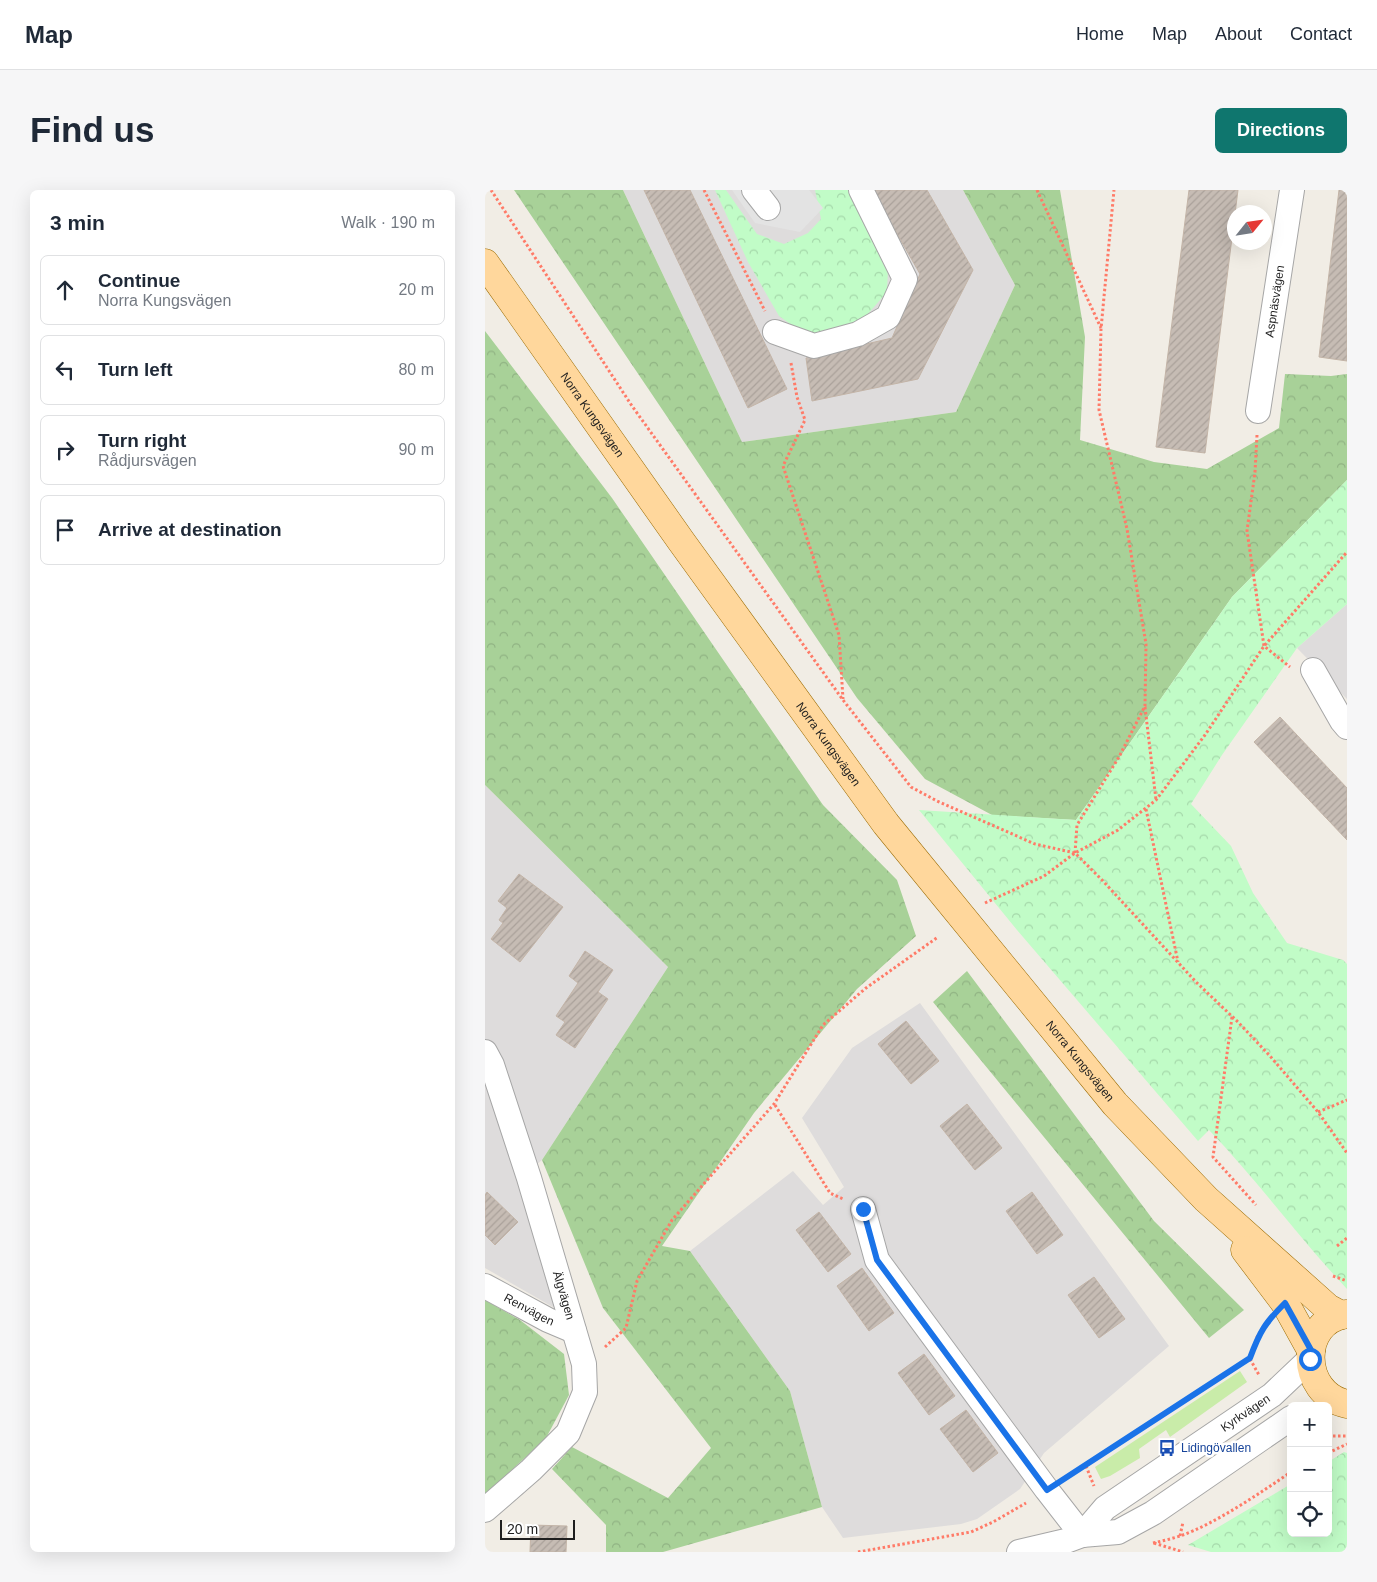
<!DOCTYPE html>
<html lang="en">
<head>
<meta charset="utf-8">
<style>
	:root { --surface:#fff; --page:#f6f6f7; --text:#1f2937; --muted:#747a83; --line:#e0e1e3; --accent:#0f766e }
	body { margin:0; font-family:Helvetica,sans-serif; background:var(--page); color:var(--text) }
	.controls { position:absolute; right:15px; bottom:15px; display:grid; overflow:hidden; border-radius:8px; box-shadow:0 5px 20px #0002 }
	.controls button { width:45px; height:45px; display:grid; place-items:center; padding:0; border:0; border-bottom:1px solid var(--line); background:var(--surface); color:var(--text); font:25px sans-serif }
	.compass { position:absolute; left:742px; top:15px; width:45px; height:45px; border-radius:50%; background:var(--surface); box-shadow:0 5px 20px #0002; rotate:60deg }
	.scale { position:absolute; left:15px; bottom:12px; width:75px; box-sizing:border-box; padding-left:5px; border:2px solid #1f1f1f; border-top:0; font-size:14px; line-height:18px; white-space:nowrap; color:#1f1f1f; -webkit-text-stroke:4px #fff; paint-order:stroke }
	.stop { position:absolute; width:15px; height:15px; margin:-11px; border:4px solid #1a73e8; border-radius:50%; background:#fff }
	.stop.end { background:#1a73e8; border-color:#fff; box-shadow:0 1px 5px #0008 }
	.list { margin:0; padding:0; list-style:none }
	h2 { display:flex; justify-content:space-between; align-items:center; height:65px; margin:0; padding:0 20px; font-size:21px }
	h2 small { font-size:16px; font-weight:400; color:var(--muted) }
	.list li { display:grid; grid-template-columns:32px 1fr auto; gap:15px; align-items:center; box-sizing:border-box; height:70px; margin:0 10px 10px; padding:0 10px; border:1px solid var(--line); border-radius:8px }
	.list b { display:block; font-size:19px; white-space:nowrap }
	.list p { margin:0; font-size:16px; white-space:nowrap; color:var(--muted) }
	.list em { font-size:16px; font-style:normal; color:var(--muted) }
	.icon { flex:none; width:28px; height:28px; fill:none; stroke:currentColor; stroke-width:2; stroke-linecap:round; stroke-linejoin:round }
	.map { position:relative; flex:none; width:862px; height:1362px; overflow:hidden; border-radius:8px }
	header { display:flex; align-items:center; gap:30px; box-sizing:border-box; height:70px; padding:0 25px; background:var(--surface); border-bottom:1px solid var(--line) }
	header strong { font-size:24px }
	nav { display:flex; gap:28px; margin-inline-start:auto; font-size:18px }
	.intro { display:flex; align-items:center; justify-content:space-between; box-sizing:border-box; height:120px; padding:0 30px }
	h1 { margin:0; font-size:35px }
	.button { padding:12px 22px; border-radius:8px; background:var(--accent); color:#fff; font-size:18px; font-weight:700 }
	main { display:flex; gap:30px; padding:0 30px }
	aside { flex:1; background:var(--surface); border-radius:8px; box-shadow:0 5px 20px #0002 }
	.map>svg:first-child { display:block }
</style>
</head>
<body>
<header>
<strong>Map</strong>
<nav><a>Home</a><a>Map</a><a>About</a><a>Contact</a></nav>
</header>
<div class="intro"><h1>Find us</h1><a class="button">Directions</a></div>
<main>
<aside>
<h2>3 min<small>Walk · 190 m</small></h2>
<ul class="list">
<li><svg class="icon" aria-label="ahead" viewBox="0 0 24 24"><path d="M12 20V5M6 11l6-6 6 6"/></svg><div><b>Continue</b><p>Norra Kungsvägen</p></div><em>20 m</em></li>
<li><svg class="icon" aria-label="left" viewBox="0 0 24 24"><path d="M17 20v-9H6M10 6l-5 5 5 5"/></svg><div><b>Turn left</b></div><em>80 m</em></li>
<li><svg class="icon" aria-label="right" viewBox="0 0 24 24"><path d="M7 20v-9h11M14 6l5 5-5 5"/></svg><div><b>Turn right</b><p>Rådjursvägen</p></div><em>90 m</em></li>
<li><svg class="icon" aria-label="arrive" viewBox="0 0 24 24"><path d="M6 21V4h12l-3 4 3 4H6"/></svg><div><b>Arrive at destination</b></div></li>
</ul>
</aside>
<div class="map">
<svg width="862" height="1362" viewBox="0 0 862 1362">
	<defs>
		<pattern id="forest-crowns" width="20" height="18" patternUnits="userSpaceOnUse" patternTransform="scale(1.25)"><rect width="20" height="18" fill="#a8d198"/><path d="M2 6a3 3 0 1 1 6 0M12 15a3 3 0 1 1 6 0" fill="none" stroke="#90b383"/></pattern>
		<pattern id="park-crowns" width="20" height="18" patternUnits="userSpaceOnUse" patternTransform="scale(1.25)"><rect width="20" height="18" fill="#c1fcc7"/><path d="M2 6a3 3 0 1 1 6 0M12 15a3 3 0 1 1 6 0" fill="none" stroke="#a5d8aa"/></pattern>
		<pattern id="building-hatch" width="6" height="6" patternUnits="userSpaceOnUse" patternTransform="scale(1.25)"><rect width="6" height="6" fill="#c6bcb4"/><path d="M-1 1l2-2M0 6l6-6M5 7l2-2" fill="none" stroke="#aaa19a"/></pattern>
	</defs>
	<rect width="100%" height="100%" fill="#f1ede5"/>
	<!-- residential -->
	<g fill="#dedcdc">
		<polygon points="138,0 478,0 530,95 471,222 257,252"/>
		<polygon points="862,414 862,509 812,458"/>
		<polygon points="0,595 183,777 57,970 38,986 75,1121 0,1078"/>
		<polygon points="435,813 684,1156 559,1263 535,1299 492,1329 476,1334 358,1348 337,1317 305,1201 205,1061 308,981 338,1015 359,997 317,928 367,858"/>
	</g>
	<!-- grass -->
	<polygon fill="#c9eca9" points="755,1181 762,1192 685,1247 681,1240 654,1259 655,1268 625,1286 616,1289 610,1277"/>
	<!-- forest -->
	<g fill="url(#forest-crowns)">
		<polygon points="29,0 138,0 257,252 471,222 530,95 478,0 575,0 600,147 595,250 669,272 722,279 794,238 800,184 846,186 862,184 862,290 747,407 591,630 507,625 440,589 372,508"/>
		<polygon points="0,141 127,308 338,615 412,690 431,746 372,799 269,923 177,1056 205,1061 305,1201 337,1317 178,1362 121,1362 121,1335 67,1279 87,1257 183,1308 226,1258 118,1118 57,970 183,777 0,595"/>
		<polygon points="482,781 669,1031 759,1120 724,1148 448,812"/>
		<polygon points="0,1110 35,1130 79,1164 84,1205 61,1248 0,1305"/>
	</g>
	<!-- park -->
	<g fill="url(#park-crowns)">
		<polygon points="230,0 241,0 272,44 299,54 323,43 336,29 330,0 365,0 403,78 402,102 382,125 348,145 321,145 294,126 263,72"/>
		<path d="M862,290V414L812,458L737,565L706,614L746,656L768,703L802,753L858,770L862,774V1099C814,1048 773,991 724,940L713,951L532,740L434,620L591,630L747,407Z"/>
		<polygon points="859,1262 862,1263 862,1362 726,1362 703,1355 806,1294 806,1343 843,1343 843,1272"/>
	</g>
	<!-- parking -->
	<polygon fill="#e3e3e3" points="247,0 324,0 338,18 315,42 270,33"/>
	<!-- building -->
	<g fill="url(#building-hatch)" stroke="#c3b4a7">
		<polygon points="159,0 205,0 302,199 263,218"/>
		<polygon points="387,0 442,0 488,80 433,189 327,211 321,168 407,148 435,84"/>
		<polygon points="704,0 753,0 720,263 671,257"/>
		<polygon points="854,0 862,0 862,171 834,167"/>
		<polygon points="795,527 862,598 862,650 769,552"/>
		<polygon points="34,684 78,717 35,772 6,749 18,733 14,730 22,718 13,711"/>
		<polygon points="100,761 128,780 113,802 123,809 90,858 71,845 80,832 71,826 93,793 84,786"/>
		<polygon points="421,831 454,871 426,894 393,854"/>
		<polygon points="482,914 517,958 490,980 455,936"/>
		<polygon points="2,1002 33,1032 10,1055 0,1045 0,1005"/>
		<polygon points="547,1002 578,1045 552,1064 521,1021"/>
		<polygon points="334,1022 366,1064 343,1082 311,1040"/>
		<polygon points="377,1078 409,1123 384,1141 352,1096"/>
		<polygon points="609,1087 640,1129 614,1148 583,1105"/>
		<polygon points="439,1164 470,1206 444,1225 413,1183"/>
		<polygon points="481,1220 513,1263 488,1282 455,1239"/>
		<polygon points="46,1335 82,1336 81,1362 45,1362"/>
	</g>
	<g fill="none" stroke-linecap="round" stroke-linejoin="round">
		<!-- minor casing -->
		<g stroke="#a6a6a6" stroke-width="26">
			<g id="minor">
				<polyline points="269,0 283,18"/>
				<polyline points="290,142 329,156 373,144 403,127 420,89 376,0"/>
				<path id="s1" d="M773,221L807,0"/>
				<polyline points="828,480 857,531 862,537"/>
				<path id="s2" d="M0,862L7,875L44,988L99,1174L100,1202L83,1243L46,1280L0,1320"/>
				<polyline points="378,1019 392,1070 562,1300 597,1345"/>
				<path id="s3" d="M0,1096L63,1130L89,1141"/>
				<path id="s4" d="M597,1345L620,1318L787,1205L825,1169"/>
				<polyline points="534,1362 581,1351 597,1345 633,1342 668,1323 806,1228"/>
			</g>
		</g>
		<!-- major casing -->
		<g stroke="#9b6b00" stroke-width="29">
			<g id="major">
				<path id="s5" d="M0,73L196,351L401,634L630,914L721,1009L843,1118L856,1125"/>
				<polyline points="760,1060 800,1113 826,1160"/>
				<path d="M862,1124C813,1130 814,1204 862,1214"/>
			</g>
		</g>
		<!-- path -->
		<g stroke="#ff7b68" stroke-width="3" stroke-dasharray="2.5 2.5" stroke-linecap="butt">
			<polyline points="6,0 147,216 358,510 426,597 452,611 550,654 590,663 618,691 711,792 753,832 785,866 833,922 862,963"/>
			<polyline points="219,0 280,121"/>
			<polyline points="552,0 616,138"/>
			<polyline points="306,173 312,207 320,230 298,276 354,445 358,509"/>
			<polyline points="772,245 770,282 762,341 779,456 805,477"/>
			<polyline points="660,517 671,610"/>
			<polyline points="661,619 693,772"/>
			<polyline points="590,663 592,635 634,567 660,516 661,454 642,339 614,220 616,139 629,0"/>
			<polyline points="500,713 559,686 590,663 633,640 671,610 720,545 779,456 862,362"/>
			<polyline points="747,827 728,967 771,1015"/>
			<polyline points="290,915 345,1003 358,1009"/>
			<polyline points="833,922 862,910"/>
			<polyline points="852,1056 862,1048"/>
			<polyline points="848,1086 862,1091"/>
			<polyline points="120,1157 141,1138 152,1091 187,1030 289,914 338,835 381,798 453,747"/>
			<polyline points="765,1169 774,1185"/>
			<polyline points="843,1246 862,1246"/>
			<polyline points="843,1263 862,1254"/>
			<polyline points="601,1276 609,1296"/>
			<polyline points="582,1287 765,1169 772,1147 782,1132"/>
			<polyline points="695,1346 698,1332"/>
			<path d="M668,1353C677,1351 686,1349 695,1346C730,1334 775,1303 806,1282"/>
			<polyline points="669,1353 698,1362"/>
			<polyline points="373,1362 486,1342 508,1332 541,1313"/>
		</g>
		<!-- minor -->
		<use href="#minor" stroke="#fff" stroke-width="24"/>
		<!-- major -->
		<use href="#major" stroke="#ffd79c" stroke-width="28"/>
	</g>
	<g fill="none" stroke-linecap="round" stroke-linejoin="round">
		<!-- route -->
		<path stroke="#1a73e8" stroke-width="6" d="M378,1019L392,1070L562,1300L765,1168C775,1141 780,1133 800,1113L826,1160L825,1169"/>
	</g>
	<!-- icons -->
	<defs>
		<g id="bus-bare" transform="scale(1.35)"><path d="M-5-6H5V4H4V6H2V4H-2V6H-4V4H-5ZM-3.5-4V0h7V-4ZM-3.5 1.2v1.5H-2V1.2ZM2 1.2v1.5H3.5V1.2Z" fill="#1a4fb4" stroke="#fff" stroke-width="2.5" paint-order="stroke"/></g>
	</defs>
	<g fill-rule="evenodd">
		<use href="#bus-bare" x="682" y="1258"/>
	</g>
	<g text-anchor="middle" stroke-width="5" stroke-linejoin="round" paint-order="stroke">
		<!-- street labels -->
		<g font-size="12" fill="#1f1f1f" stroke="#fff">
			<text dy="4" stroke="none"><textPath href="#s1" startOffset="111">Aspnäsvägen</textPath></text>
			<text dy="4" stroke="none"><textPath href="#s5" startOffset="186">Norra Kungsvägen</textPath></text>
			<text dy="4" stroke="none"><textPath href="#s5" startOffset="591">Norra Kungsvägen</textPath></text>
			<text dy="4" stroke="none"><textPath href="#s5" startOffset="996">Norra Kungsvägen</textPath></text>
			<text dy="4" stroke="none"><textPath href="#s2" startOffset="256">Älgvägen</textPath></text>
			<text dy="4" stroke="none"><textPath href="#s3" startOffset="50">Renvägen</textPath></text>
			<text dy="4" stroke="none"><textPath href="#s4" startOffset="205">Kyrkvägen</textPath></text>
		</g>
		<!-- transit labels -->
		<g font-size="12" fill="#164399" stroke="#fff" text-anchor="start">
			<text x="696" y="1262">Lidingövallen</text>
		</g>
	</g>
</svg>
<div class="controls">
<button>+</button>
<button>−</button>
<button><svg class="icon" aria-label="locate" viewBox="0 0 24 24"><circle cx="12" cy="12" r="6"/><path d="M12 2v4M12 18v4M2 12h4M18 12h4"/></svg></button>
</div>
<svg class="compass" viewBox="-18 -18 36 36"><path d="M0-13l5 13h-10z" fill="#e53935"/><path d="M0 13l5-13h-10z" fill="#747a83"/></svg>
<div class="scale">20 m</div>
<div class="stop" style="left:825px;top:1169px"></div>
<div class="stop end" style="left:378px;top:1019px"></div>
</div>
</main>
</body>
</html>
